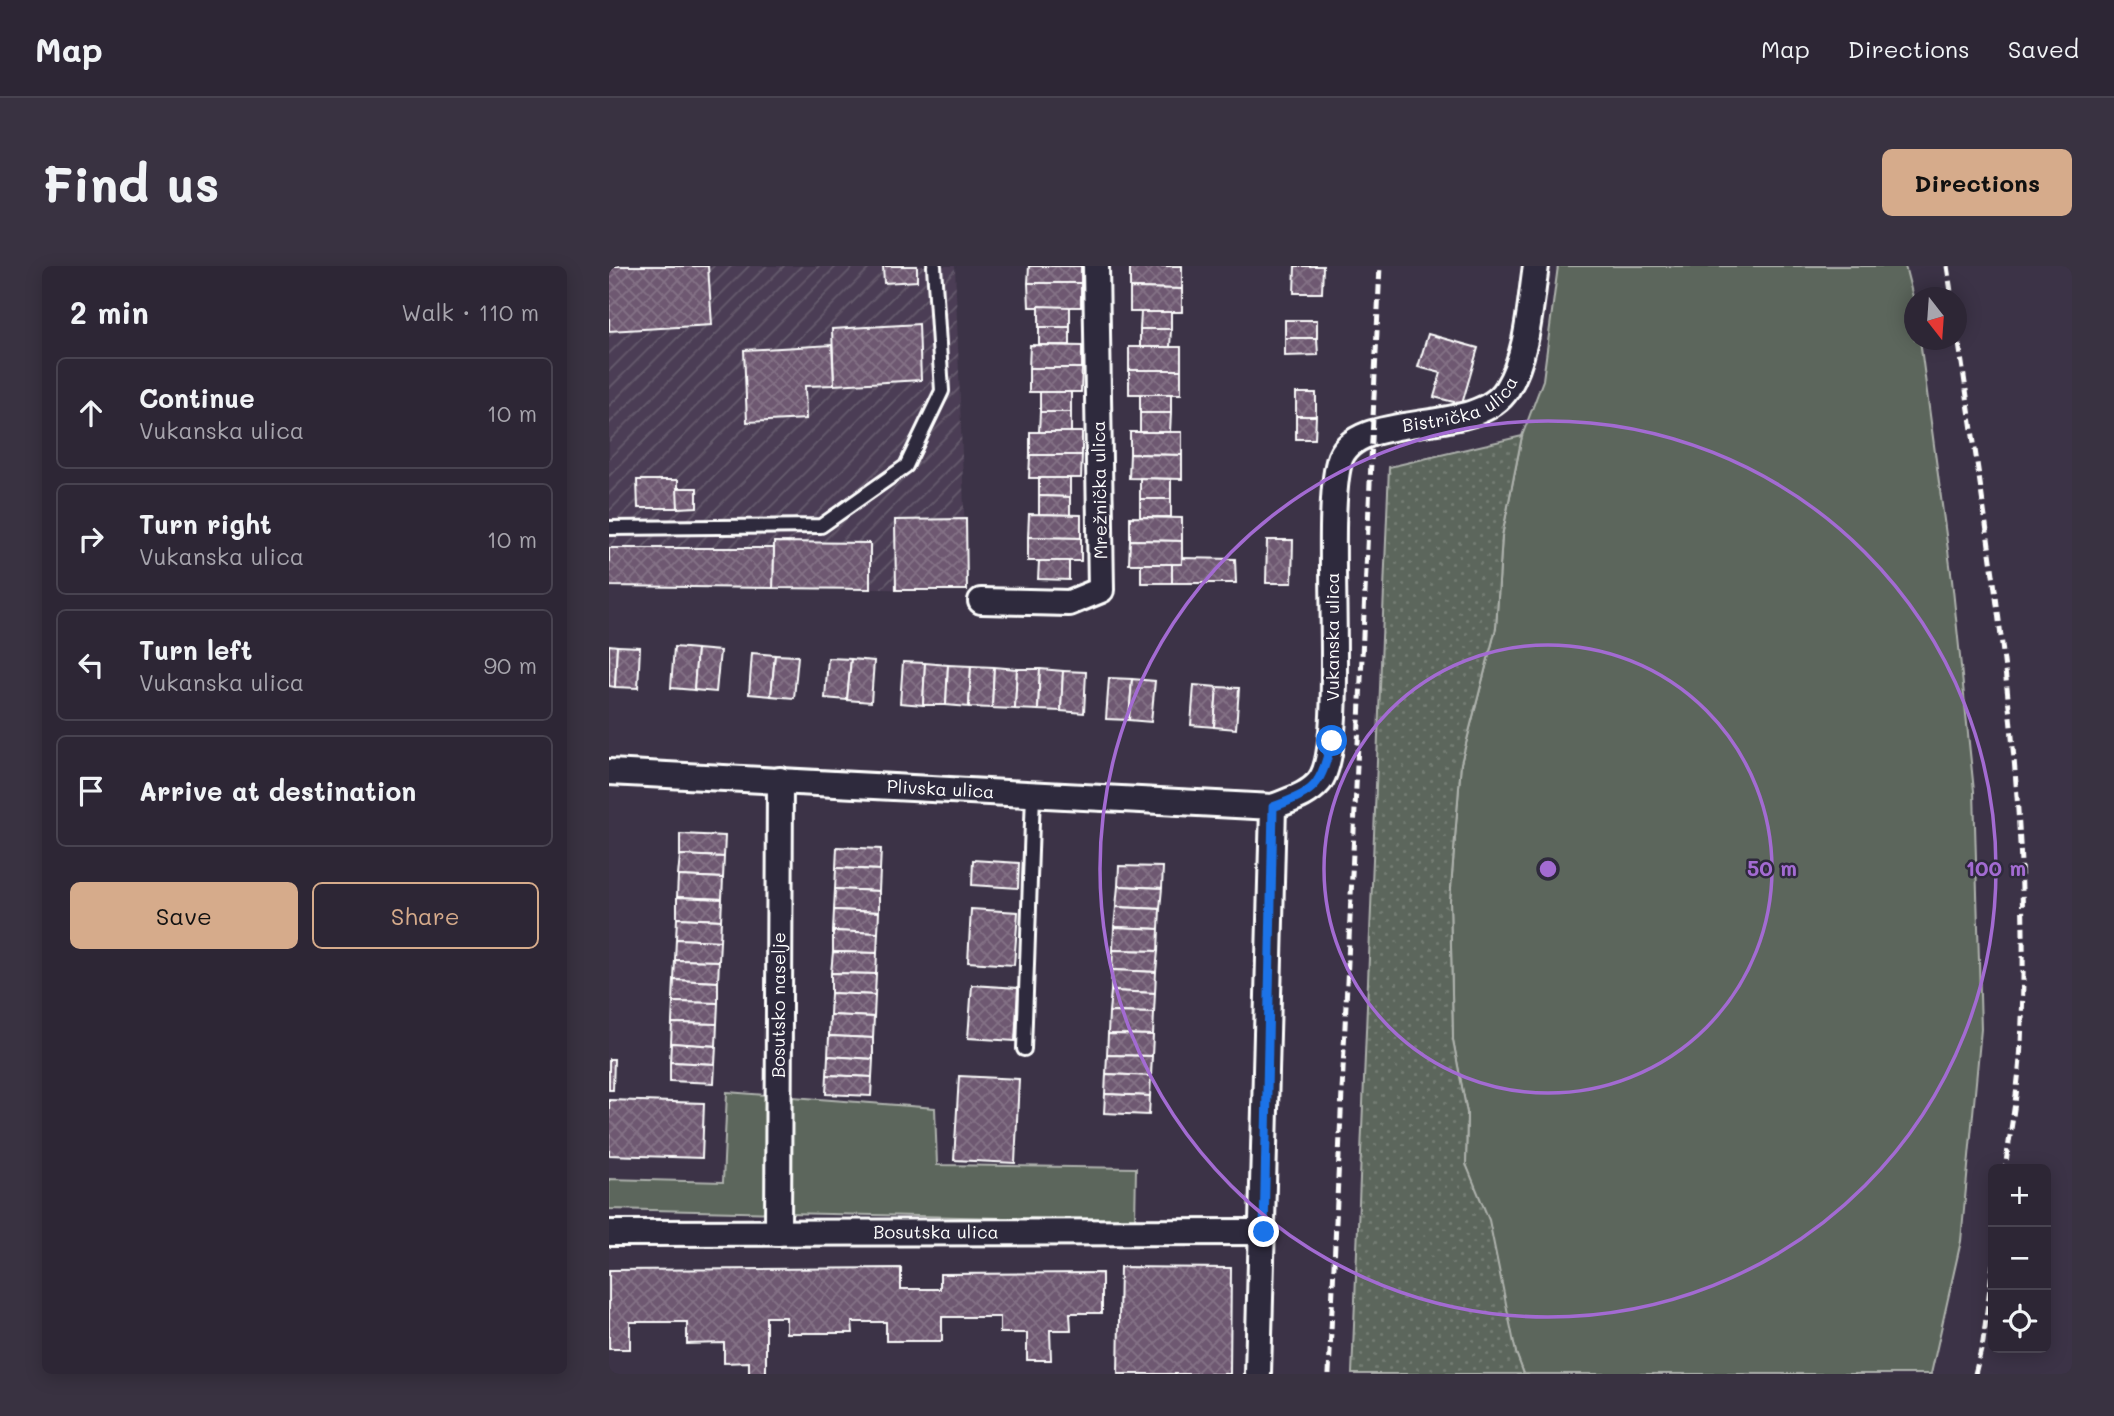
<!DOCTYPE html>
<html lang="en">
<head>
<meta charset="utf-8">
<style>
	:root { --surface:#2d2635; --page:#393241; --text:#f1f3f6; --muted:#a7a5ad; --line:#484350; --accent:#d6ab8b }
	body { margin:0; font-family:Mali,sans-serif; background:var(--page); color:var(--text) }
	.controls { position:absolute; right:21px; bottom:21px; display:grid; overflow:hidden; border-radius:10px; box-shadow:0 4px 18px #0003 }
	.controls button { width:63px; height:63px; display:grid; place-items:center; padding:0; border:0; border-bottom:2px solid var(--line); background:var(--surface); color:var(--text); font:35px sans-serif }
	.compass { position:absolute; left:1295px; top:21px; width:63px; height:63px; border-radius:50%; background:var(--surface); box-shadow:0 4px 18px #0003; rotate:163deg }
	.stop { position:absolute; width:21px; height:21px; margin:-16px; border:5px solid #1a73e8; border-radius:50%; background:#fff }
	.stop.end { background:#1a73e8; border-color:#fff; box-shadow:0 2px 7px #0008 }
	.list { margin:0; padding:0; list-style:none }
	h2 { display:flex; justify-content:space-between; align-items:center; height:91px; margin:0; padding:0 28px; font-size:30px }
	h2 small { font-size:23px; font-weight:400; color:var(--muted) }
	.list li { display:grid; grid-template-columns:46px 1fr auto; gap:21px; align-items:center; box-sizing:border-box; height:112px; margin:0 14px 14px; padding:0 14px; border:2px solid var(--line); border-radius:10px }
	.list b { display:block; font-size:26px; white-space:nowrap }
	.list p { margin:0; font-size:23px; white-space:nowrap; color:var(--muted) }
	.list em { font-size:23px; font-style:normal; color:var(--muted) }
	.actions { display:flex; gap:14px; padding:21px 28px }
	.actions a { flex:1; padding:16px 0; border:2px solid var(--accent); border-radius:10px; text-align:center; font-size:24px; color:var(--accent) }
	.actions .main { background:var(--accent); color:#111 }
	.icon { flex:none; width:38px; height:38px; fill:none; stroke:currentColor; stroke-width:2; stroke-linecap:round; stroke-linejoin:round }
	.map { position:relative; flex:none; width:1463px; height:1108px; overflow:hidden; border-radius:10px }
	header { display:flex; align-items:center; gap:42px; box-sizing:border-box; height:98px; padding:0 35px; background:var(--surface); border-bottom:2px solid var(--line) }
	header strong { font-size:33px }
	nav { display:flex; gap:38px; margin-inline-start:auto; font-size:24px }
	.intro { display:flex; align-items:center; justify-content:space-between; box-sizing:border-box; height:168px; padding:0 42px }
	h1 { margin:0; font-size:49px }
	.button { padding:18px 32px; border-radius:10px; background:var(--accent); color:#111; font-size:24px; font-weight:700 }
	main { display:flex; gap:42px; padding:0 42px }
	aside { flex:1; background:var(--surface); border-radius:10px; box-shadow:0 4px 18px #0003 }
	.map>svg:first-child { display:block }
</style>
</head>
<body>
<header>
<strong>Map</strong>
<nav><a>Map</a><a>Directions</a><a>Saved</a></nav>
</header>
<div class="intro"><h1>Find us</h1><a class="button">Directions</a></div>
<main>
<aside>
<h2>2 min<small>Walk · 110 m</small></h2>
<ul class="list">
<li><svg class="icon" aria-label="ahead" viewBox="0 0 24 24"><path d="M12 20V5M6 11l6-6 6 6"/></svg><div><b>Continue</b><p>Vukanska ulica</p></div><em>10 m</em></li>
<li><svg class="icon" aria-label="right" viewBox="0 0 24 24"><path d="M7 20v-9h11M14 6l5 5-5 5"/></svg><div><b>Turn right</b><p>Vukanska ulica</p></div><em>10 m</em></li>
<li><svg class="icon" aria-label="left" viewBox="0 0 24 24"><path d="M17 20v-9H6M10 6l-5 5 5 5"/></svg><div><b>Turn left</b><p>Vukanska ulica</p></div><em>90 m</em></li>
<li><svg class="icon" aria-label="arrive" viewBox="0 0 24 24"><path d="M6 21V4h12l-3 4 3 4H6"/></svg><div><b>Arrive at destination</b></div></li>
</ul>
<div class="actions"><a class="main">Save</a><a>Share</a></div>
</aside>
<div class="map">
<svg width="1463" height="1108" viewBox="0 0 1463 1108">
	<defs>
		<pattern id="industrial-furrows" width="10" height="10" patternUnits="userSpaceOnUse" patternTransform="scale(1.75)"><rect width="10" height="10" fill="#4b3e54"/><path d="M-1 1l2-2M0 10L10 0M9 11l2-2" fill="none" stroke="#665b6e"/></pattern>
		<pattern id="garden-dots" width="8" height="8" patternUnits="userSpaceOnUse" patternTransform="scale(1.75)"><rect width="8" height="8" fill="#5c665b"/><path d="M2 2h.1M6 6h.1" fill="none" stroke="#747d74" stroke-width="1.8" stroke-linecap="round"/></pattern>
		<pattern id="building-cross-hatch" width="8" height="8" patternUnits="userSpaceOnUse" patternTransform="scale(1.75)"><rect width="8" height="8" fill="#6e5971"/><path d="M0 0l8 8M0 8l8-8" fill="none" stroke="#847286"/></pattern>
	</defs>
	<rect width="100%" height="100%" fill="#3c3347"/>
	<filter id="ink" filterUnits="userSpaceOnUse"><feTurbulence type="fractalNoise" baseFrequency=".0143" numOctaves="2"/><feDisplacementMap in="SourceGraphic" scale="14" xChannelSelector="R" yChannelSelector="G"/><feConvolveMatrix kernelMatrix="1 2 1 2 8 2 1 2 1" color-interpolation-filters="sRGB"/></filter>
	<g filter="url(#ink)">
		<!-- industrial -->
		<polygon fill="url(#industrial-furrows)" points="0,0 346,0 358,324 0,320"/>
		<!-- grass -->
		<g fill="#5c665b" stroke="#aeb2ad" stroke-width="2">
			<polygon points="949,0 1296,0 1305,35 1306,74 1311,74 1343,314 1365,525 1372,763 1352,975 1322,1108 915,1108 907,1087 857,898 858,847 844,774 841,634 852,497 887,362 893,270 913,170 934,114"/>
			<polygon points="118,826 326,842 328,899 527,902 526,955 0,943 0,913 114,916"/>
		</g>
		<!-- garden -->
		<polygon fill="url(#garden-dots)" stroke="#aeb2ad" stroke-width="2" points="913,170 893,270 887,362 852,497 841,634 844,774 858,847 857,898 880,954 907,1087 915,1108 743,1108 780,201"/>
		<!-- building -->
		<g fill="url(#building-cross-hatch)" stroke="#fff" stroke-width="2">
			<polygon points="0,0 99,0 103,59 0,65"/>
			<polygon points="274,0 308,0 308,15 275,17"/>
			<polygon points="420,0 472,0 472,17 419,17"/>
			<polygon points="521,0 573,0 573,23 521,22"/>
			<polygon points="686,0 714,0 713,27 685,27"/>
			<polygon points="419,17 472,17 472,41 420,41"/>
			<polygon points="521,22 573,23 573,46 521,46"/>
			<polygon points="430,40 461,41 461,61 430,61"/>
			<polygon points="532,46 562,46 562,63 531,63"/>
			<rect x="676" y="54" width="32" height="18"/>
			<polygon points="310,58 312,114 225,119 223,63"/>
			<rect x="430" y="61" width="31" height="18"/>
			<polygon points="531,63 562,63 561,81 531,81"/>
			<polygon points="819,68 869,82 853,138 825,131 832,107 809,101"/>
			<polygon points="676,72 708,72 709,89 676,90"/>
			<polygon points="223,79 225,119 196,120 197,153 138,156 135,84"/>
			<polygon points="421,79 473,80 473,102 420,102"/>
			<rect x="520" y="81" width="52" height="23"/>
			<polygon points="420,102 473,102 472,126 420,126"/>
			<rect x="520" y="104" width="52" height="24"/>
			<rect x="431" y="126" width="31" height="20"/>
			<rect x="687" y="127" width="20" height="23"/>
			<rect x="531" y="128" width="31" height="19"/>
			<polygon points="431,146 462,146 462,166 430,166"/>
			<polygon points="531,147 562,147 561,166 531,166"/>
			<polygon points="687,150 707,150 706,173 687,173"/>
			<rect x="421" y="166" width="52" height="23"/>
			<polygon points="521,166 573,166 573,189 521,188"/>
			<polygon points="521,188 573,189 573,213 520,212"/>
			<polygon points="421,189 473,189 472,212 420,212"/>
			<polygon points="430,212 461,212 461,231 430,230"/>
			<polygon points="531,212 562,213 562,233 531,233"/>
			<polygon points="28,214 69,214 69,242 29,242"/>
			<polygon points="68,222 88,222 88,241 69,242"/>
			<polygon points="430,230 461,231 461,249 430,248"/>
			<rect x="531" y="233" width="31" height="18"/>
			<polygon points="420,248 472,249 472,272 419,271"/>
			<polygon points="521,251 573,252 573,275 521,274"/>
			<polygon points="357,253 358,324 287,324 286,254"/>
			<polygon points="419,271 472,272 472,295 419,295"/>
			<polygon points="521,274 573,275 573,298 520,298"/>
			<polygon points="658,274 684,274 683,317 657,317"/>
			<polygon points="165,276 261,277 261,323 164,322"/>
			<polygon points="0,282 165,282 164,322 0,320"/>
			<polygon points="573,292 626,293 627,317 563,317 563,298 573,298"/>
			<polygon points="430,295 460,295 460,314 429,313"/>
			<rect x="532" y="298" width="31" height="19"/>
			<polygon points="0,379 8,380 6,421 0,420"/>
			<polygon points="8,380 31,381 29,422 6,421"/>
			<polygon points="65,381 88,383 85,424 62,422"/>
			<polygon points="88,383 111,385 107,426 85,424"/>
			<polygon points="143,387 166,389 162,430 140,428"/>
			<polygon points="166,389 189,390 185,432 162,430"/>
			<polygon points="219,392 242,393 238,434 216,432"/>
			<polygon points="242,393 265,395 262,436 238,434"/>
			<polygon points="294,396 316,397 314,439 291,437"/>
			<polygon points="316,397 339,399 337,439 314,439"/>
			<polygon points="339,399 362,400 360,441 337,439"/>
			<polygon points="362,400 385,401 383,442 360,441"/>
			<polygon points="385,401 408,403 406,443 383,442"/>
			<polygon points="408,403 431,403 429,444 406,443"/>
			<polygon points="431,403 454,405 452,445 429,444"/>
			<polygon points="454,405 477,406 475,447 452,445"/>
			<polygon points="500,412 523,413 520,454 497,453"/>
			<polygon points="523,413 546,415 542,456 520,454"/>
			<polygon points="585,419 608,421 605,461 582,459"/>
			<polygon points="608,421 630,422 627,463 605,461"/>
			<polygon points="71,568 116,570 115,591 71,589"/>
			<polygon points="228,581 272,583 271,604 227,602"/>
			<polygon points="71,589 115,591 114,612 69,610"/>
			<polygon points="364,594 410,597 409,622 363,619"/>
			<polygon points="510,600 554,601 553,622 509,620"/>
			<polygon points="227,602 271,604 270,625 226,623"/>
			<polygon points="69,610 114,612 113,633 68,631"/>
			<polygon points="509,620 553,622 551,643 507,641"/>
			<polygon points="226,623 270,625 270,646 225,644"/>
			<polygon points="68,631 113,633 112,654 68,652"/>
			<polygon points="507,641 551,643 550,663 505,661"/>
			<polygon points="362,643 409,646 405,699 359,696"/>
			<polygon points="225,644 270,646 269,667 224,665"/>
			<polygon points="68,652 112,654 111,675 67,673"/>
			<polygon points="505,661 550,663 549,685 504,684"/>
			<polygon points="224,665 269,667 268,687 224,686"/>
			<polygon points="67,673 111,675 110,695 66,694"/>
			<polygon points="504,684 549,685 547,706 503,704"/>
			<polygon points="224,686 268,687 267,708 222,707"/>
			<polygon points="66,694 110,695 109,716 65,714"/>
			<polygon points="503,704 547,706 546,727 502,725"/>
			<polygon points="222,707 267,708 266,729 222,727"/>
			<polygon points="65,714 109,716 109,737 64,736"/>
			<polygon points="363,719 409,722 406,775 359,772"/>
			<polygon points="502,725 546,727 545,747 500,746"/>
			<polygon points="222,727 266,729 265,751 221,749"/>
			<polygon points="64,736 109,737 108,758 63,757"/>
			<polygon points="500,746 545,747 544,769 499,768"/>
			<polygon points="221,749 265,751 264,772 220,770"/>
			<polygon points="63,757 108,758 107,780 62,777"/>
			<polygon points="499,768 544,769 543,790 498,789"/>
			<polygon points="220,770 264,772 264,793 219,790"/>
			<polygon points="62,777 107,780 106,798 61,796"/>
			<polygon points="498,789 543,790 542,810 497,808"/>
			<polygon points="219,790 264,793 263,811 218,809"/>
			<polygon points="0,793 5,793 4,824 0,824"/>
			<polygon points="61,796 106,798 105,817 61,815"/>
			<polygon points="497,808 542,810 541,830 496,828"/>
			<polygon points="218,809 263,811 262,830 217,828"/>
			<polygon points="350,810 410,813 406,897 345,894"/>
			<polygon points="496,828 541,830 540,849 495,847"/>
			<polygon points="0,834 95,837 93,892 0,889"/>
			<polygon points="511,1001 622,1002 621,1108 509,1108"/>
			<polygon points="292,1002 292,1023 331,1023 331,1008 493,1007 493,1047 461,1047 462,1064 441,1064 442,1094 418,1094 418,1067 391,1067 391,1051 333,1051 333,1075 277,1075 277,1056 243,1056 244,1067 177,1067 177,1051 157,1051 157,1108 140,1108 140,1096 115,1097 115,1077 78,1078 78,1056 21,1056 21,1083 0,1083 0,1004"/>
		</g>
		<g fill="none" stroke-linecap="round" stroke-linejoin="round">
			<!-- lane casing -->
			<g stroke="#fff" stroke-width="18">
				<g id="lane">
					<polyline points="0,262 212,260 297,200 333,125 325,0"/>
					<polyline points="415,783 424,528"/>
				</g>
			</g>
			<!-- street casing -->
			<g stroke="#fff" stroke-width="30">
				<g id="street">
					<polyline points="372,335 460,337 492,324 487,0"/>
					<path id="s1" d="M0,506L664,541C680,534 698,530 710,516C740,481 713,259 730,196C744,142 868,173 898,123C919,89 921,39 927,0"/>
					<path id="s2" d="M0,967L655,966"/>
					<path id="s3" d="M169,967L171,514"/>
					<polyline points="649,1108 664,541"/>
				</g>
			</g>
			<!-- lane -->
			<use href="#lane" stroke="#2f2a3d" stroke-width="12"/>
			<!-- street -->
			<use href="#street" stroke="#2f2a3d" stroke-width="24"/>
			<!-- rail -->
			<g stroke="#fff" stroke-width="5" stroke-dasharray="10 5" stroke-linecap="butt">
				<polyline points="1338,0 1343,32"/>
				<path d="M1348,64C1383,299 1424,537 1412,777C1410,819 1402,861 1396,903"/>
				<polyline points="720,1108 771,0"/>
				<polyline points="1366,1108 1374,1076 1384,998"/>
			</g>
		</g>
	</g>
	<g fill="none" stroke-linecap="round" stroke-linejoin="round" filter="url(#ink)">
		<!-- route -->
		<path stroke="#1a73e8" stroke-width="9" d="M655,966L664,541C709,524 710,521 723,475"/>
	</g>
	<!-- distance rings -->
	<g fill="none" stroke="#a36bd2" stroke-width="3.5">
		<circle cx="939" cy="603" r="224"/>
		<circle cx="939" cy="603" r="448"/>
	</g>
	<g text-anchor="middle" stroke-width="5" stroke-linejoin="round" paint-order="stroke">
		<!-- street labels -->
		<g font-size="18" fill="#fff" stroke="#2f2a3d">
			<text dy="6" stroke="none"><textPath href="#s1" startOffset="1181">Bistrička ulica</textPath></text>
			<text transform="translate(491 224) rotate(-91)" y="6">Mrežnička ulica</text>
			<text transform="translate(724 371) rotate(-90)" y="6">Vukanska ulica</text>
			<text dy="6" stroke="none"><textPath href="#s1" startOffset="332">Plivska ulica</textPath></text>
			<text dy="6" stroke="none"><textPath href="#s3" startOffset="228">Bosutsko naselje</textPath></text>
			<text dy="6" stroke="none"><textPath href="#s2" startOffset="327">Bosutska ulica</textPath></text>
		</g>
	</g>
	<circle cx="939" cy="603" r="10" fill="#a36bd2" stroke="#2f2a3d" stroke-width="3.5"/>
	<g font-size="21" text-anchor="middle" font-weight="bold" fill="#a36bd2" stroke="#2f2a3d" stroke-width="5" stroke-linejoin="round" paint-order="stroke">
		<text x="1163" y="610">50 m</text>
		<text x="1387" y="610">100 m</text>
	</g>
</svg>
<div class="controls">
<button>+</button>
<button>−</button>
<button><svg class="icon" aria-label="locate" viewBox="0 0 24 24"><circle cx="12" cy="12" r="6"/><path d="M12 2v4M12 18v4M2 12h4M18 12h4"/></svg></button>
</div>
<svg class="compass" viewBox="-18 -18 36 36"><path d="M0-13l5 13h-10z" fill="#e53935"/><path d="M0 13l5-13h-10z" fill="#a7a5ad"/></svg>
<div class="stop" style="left:723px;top:475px"></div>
<div class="stop end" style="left:655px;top:966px"></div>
</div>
</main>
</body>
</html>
